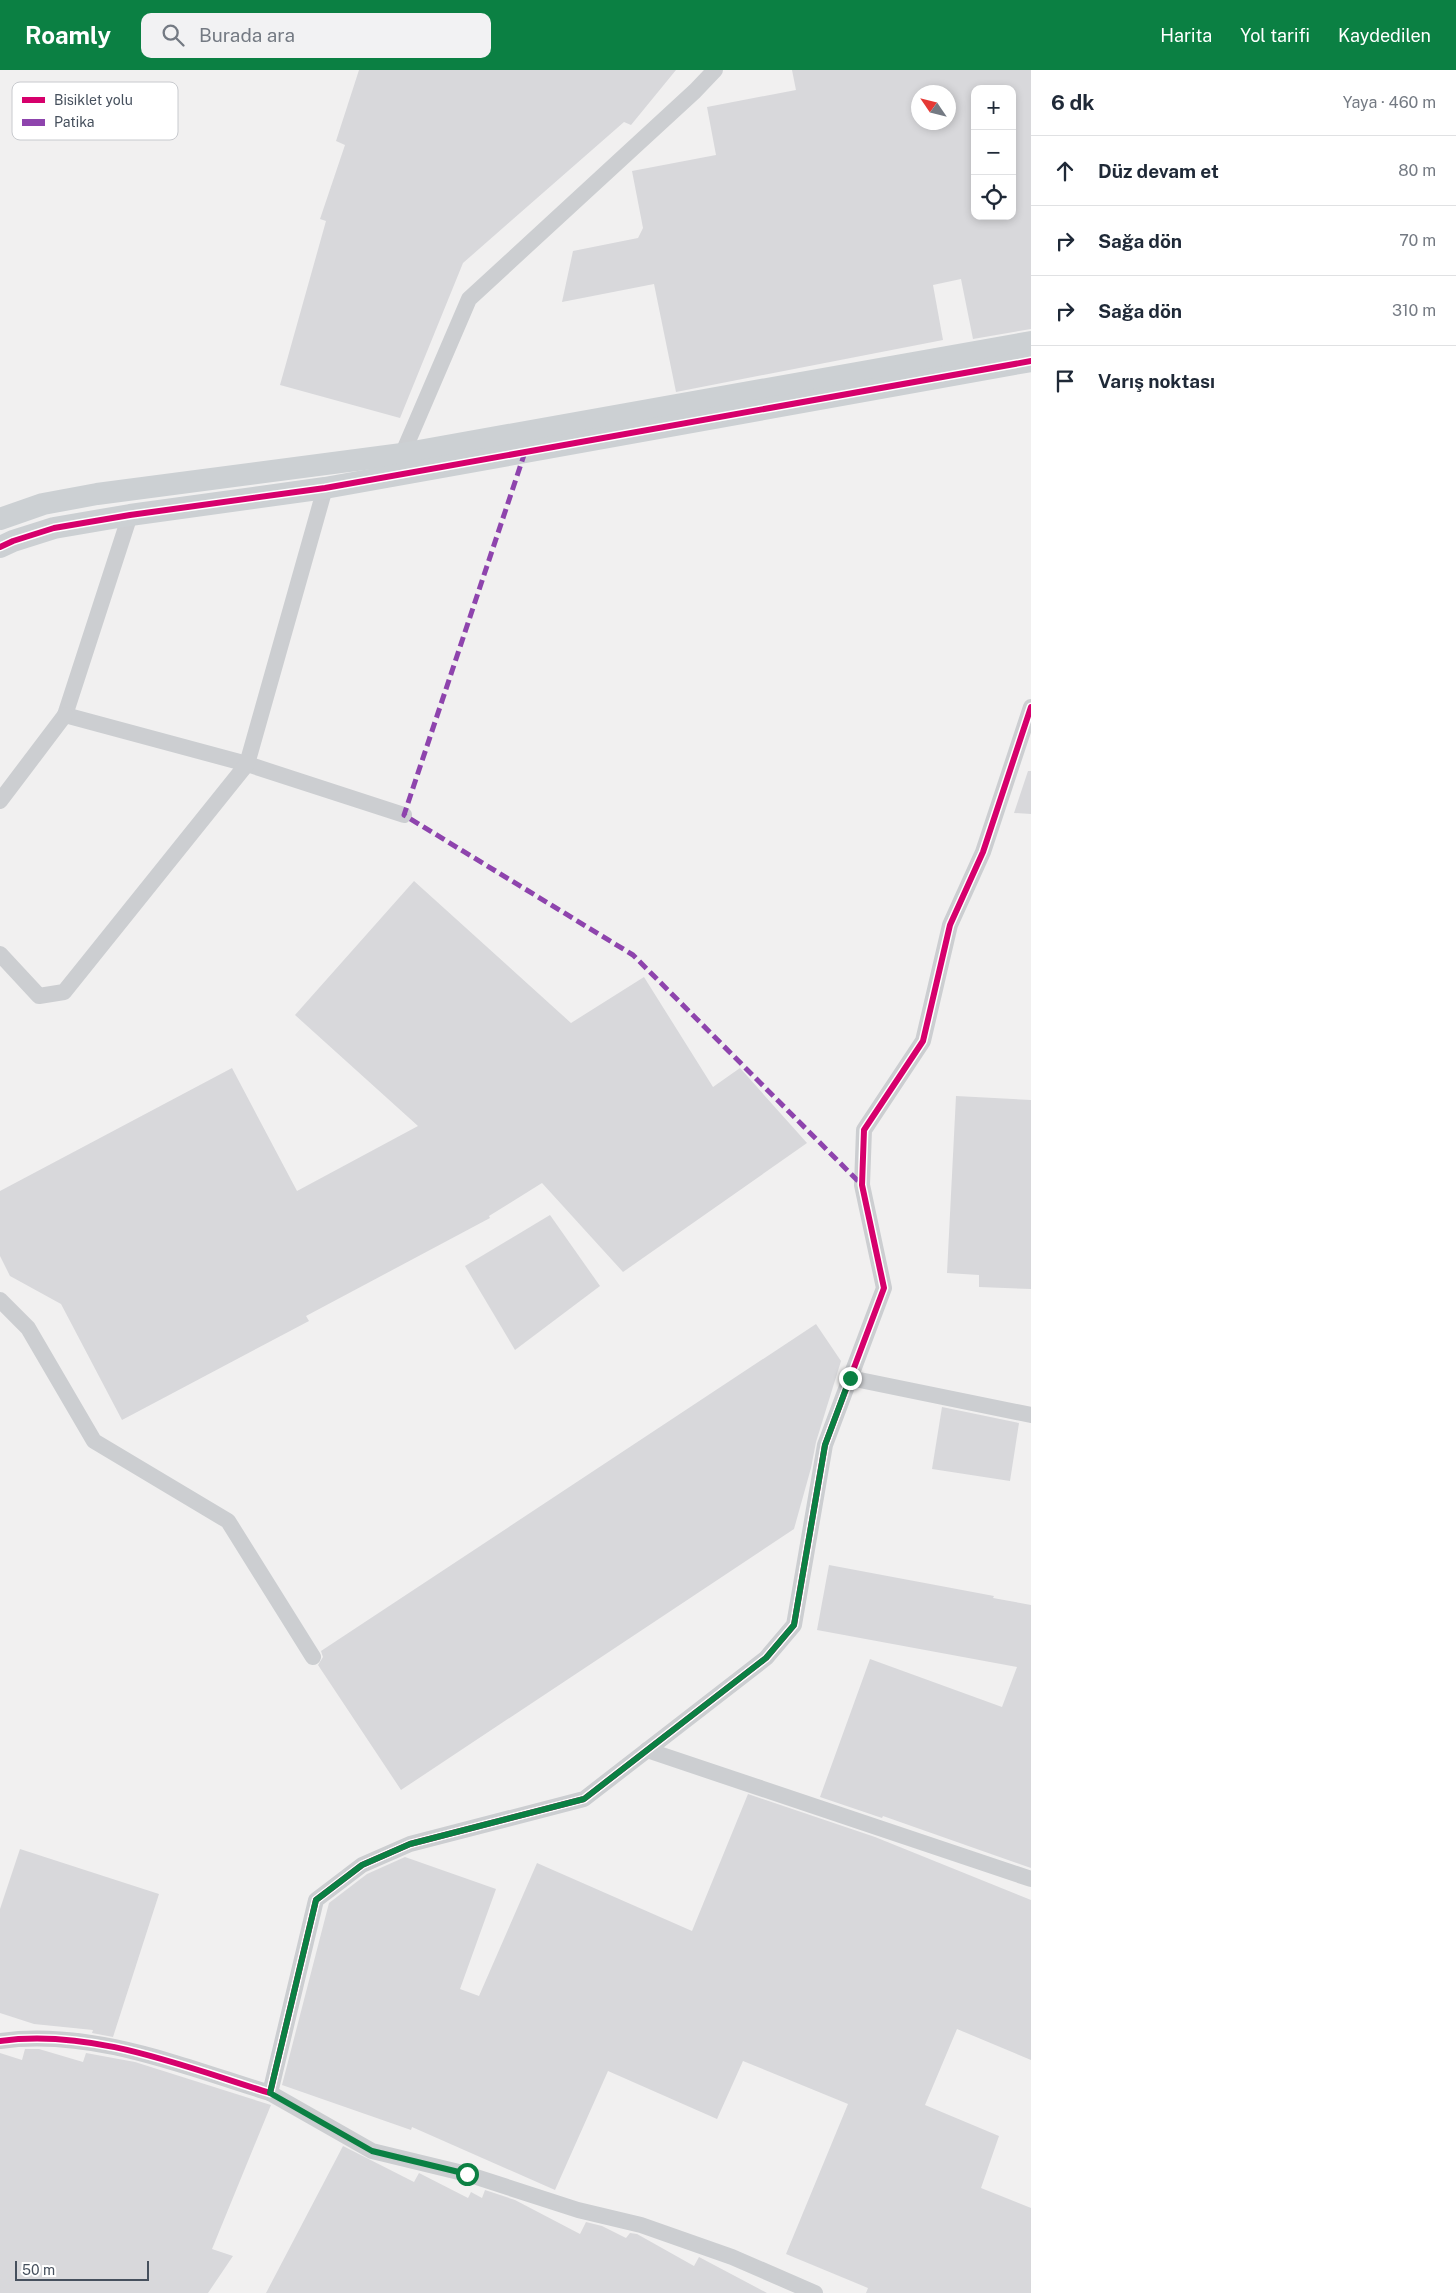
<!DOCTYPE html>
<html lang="tr">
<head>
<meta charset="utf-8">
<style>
	:root { --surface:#fff; --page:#f2f2f3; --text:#1f2937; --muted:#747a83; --line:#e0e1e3; --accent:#0b8043 }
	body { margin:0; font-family:"Public Sans",sans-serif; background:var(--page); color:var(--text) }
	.controls { position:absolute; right:15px; top:15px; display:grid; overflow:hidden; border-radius:10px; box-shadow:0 2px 8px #0003 }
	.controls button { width:45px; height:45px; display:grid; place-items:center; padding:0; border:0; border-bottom:1px solid var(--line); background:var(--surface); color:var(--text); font:25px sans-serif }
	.compass { position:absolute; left:911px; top:15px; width:45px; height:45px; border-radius:50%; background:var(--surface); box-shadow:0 2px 8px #0003; rotate:305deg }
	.scale { position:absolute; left:15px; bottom:12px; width:134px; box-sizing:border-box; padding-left:5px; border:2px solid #46505d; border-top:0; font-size:14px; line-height:18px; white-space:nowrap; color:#46505d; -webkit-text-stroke:4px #fff; paint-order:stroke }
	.stop { position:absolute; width:15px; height:15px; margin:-11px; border:4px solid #0b8043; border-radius:50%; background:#fff }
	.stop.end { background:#0b8043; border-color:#fff; box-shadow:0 1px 5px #0008 }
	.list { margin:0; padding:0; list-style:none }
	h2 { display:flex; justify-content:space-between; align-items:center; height:65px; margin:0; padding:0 20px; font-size:21px }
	h2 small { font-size:16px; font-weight:400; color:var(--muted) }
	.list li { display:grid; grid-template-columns:32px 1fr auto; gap:15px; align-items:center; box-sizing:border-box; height:70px; padding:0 20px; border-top:1px solid var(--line) }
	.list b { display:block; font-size:19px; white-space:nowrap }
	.list em { font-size:16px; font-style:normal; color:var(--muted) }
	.icon { flex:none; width:28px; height:28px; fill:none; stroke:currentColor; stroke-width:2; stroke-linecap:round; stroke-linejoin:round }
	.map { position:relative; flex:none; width:1031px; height:2223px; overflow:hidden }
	header { display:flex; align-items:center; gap:30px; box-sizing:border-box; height:70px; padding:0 25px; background:var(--accent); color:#fff }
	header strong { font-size:24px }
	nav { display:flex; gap:28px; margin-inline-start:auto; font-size:18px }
	.search { width:350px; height:45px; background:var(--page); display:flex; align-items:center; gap:12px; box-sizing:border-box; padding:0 18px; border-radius:10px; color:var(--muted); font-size:19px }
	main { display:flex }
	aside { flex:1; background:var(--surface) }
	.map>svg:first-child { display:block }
</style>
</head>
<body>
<header>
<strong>Roamly</strong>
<div class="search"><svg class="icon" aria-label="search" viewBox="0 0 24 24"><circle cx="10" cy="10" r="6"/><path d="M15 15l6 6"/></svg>Burada ara</div>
<nav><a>Harita</a><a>Yol tarifi</a><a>Kaydedilen</a></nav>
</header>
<main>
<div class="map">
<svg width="1031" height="2223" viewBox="0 0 1031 2223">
	<rect width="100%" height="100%" fill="#f1f0f0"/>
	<!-- building -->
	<g fill="#d8d8db" fill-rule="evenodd">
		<polygon points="359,0 676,0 631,55 624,52 463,193 400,348 280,315 326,151 320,149 345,75 336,71"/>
		<path d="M792,0H1031V259L973,269L961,209L933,215L943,270L676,322L654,214L562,232L573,181L638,168L643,158L632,101L716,85L707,37L796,20ZM975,19H1012V146H975ZM918,22H948V52H918Z"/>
		<polygon points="1028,701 1031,701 1031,744 1014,743"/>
		<polygon points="414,811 571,953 644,907 713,1017 740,998 807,1073 623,1202 542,1113 489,1146 490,1148 306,1246 309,1251 122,1350 61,1234 10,1206 0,1186 0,1121 232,998 297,1121 418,1056 295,945"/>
		<polygon points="956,1026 1031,1030 1031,1219 979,1217 979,1205 947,1203"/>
		<polygon points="550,1145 600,1216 515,1280 465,1196"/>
		<polygon points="816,1254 841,1291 816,1372 811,1398 794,1459 401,1720 318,1595 323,1587 321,1581"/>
		<polygon points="942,1337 1019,1353 1010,1411 932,1399"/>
		<polygon points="829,1495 994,1526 993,1528 1031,1535 1031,1798 883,1746 882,1748 820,1727 870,1589 1002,1637 1017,1597 817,1560"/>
		<polygon points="748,1724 875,1767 1031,1830 1031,1990 957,1959 925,2035 999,2066 981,2118 1031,2138 1031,2223 866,2223 868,2218 786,2184 848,2034 743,1991 717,2049 608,2001 555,2120 412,2057 411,2060 282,2015 329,1833 367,1804 405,1787 496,1819 460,1919 479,1926 537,1793 692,1861"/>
		<polygon points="20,1779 159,1824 113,1967 92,1963 93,1960 34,1954 0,1943 0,1839"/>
		<polygon points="25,1979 39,1979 83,1992 86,1983 135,1992 271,2035 212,2179 233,2186 208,2223 0,2223 0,1983 22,1990"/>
		<polygon points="343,2076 414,2112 419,2103 468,2128 471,2122 482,2128 485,2120 515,2130 580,2164 586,2152 602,2156 626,2168 630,2163 637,2164 694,2196 699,2187 767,2223 266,2223"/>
	</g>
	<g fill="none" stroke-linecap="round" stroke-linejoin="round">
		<!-- street -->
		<g stroke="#ccced1" stroke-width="16">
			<polyline points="399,392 469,229 695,21 715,0"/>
			<polyline points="130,445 65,645 247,694 404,745"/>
			<polyline points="0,731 65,645"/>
			<polyline points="0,884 39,926 64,922 247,694 325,418"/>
			<polyline points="0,1230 28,1258 94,1371 228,1451 313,1587"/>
			<polyline points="850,1308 1031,1345"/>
			<polyline points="647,1680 1031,1809"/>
			<path d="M0,1971C91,1958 185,1997 270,2023L316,1830L362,1795L410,1774L584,1729L766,1588L794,1555L825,1375L884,1218L862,1115L864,1060L923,971L950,855L983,782L1031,637"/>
			<polyline points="270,2023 372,2081 467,2104 578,2140 641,2155 732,2187 815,2223"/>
		</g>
		<!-- secondary -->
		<g stroke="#ccd0d3" stroke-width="22">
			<polyline points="0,449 43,434 97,424 402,384 1031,272"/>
			<polyline points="0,477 13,471 54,458 130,445 325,418 1031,291"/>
		</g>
		<!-- quiet -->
		<polyline stroke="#8e44ad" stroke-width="5" stroke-dasharray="10 5" stroke-linecap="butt" points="525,382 404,745 633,885 862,1115"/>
		<!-- cycleway casing -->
		<g stroke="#fff" stroke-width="9">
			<g id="cycleway">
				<polyline points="0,477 13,471 54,458 130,445 325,418 1031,291"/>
				<path d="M0,1971C91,1958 185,1997 270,2023L316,1830L362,1795L410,1774L584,1729L766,1588L794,1555L825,1375L884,1218L862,1115L864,1060L923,971L950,855L983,782L1031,637"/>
			</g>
		</g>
		<!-- cycleway -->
		<use href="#cycleway" stroke="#d6006c" stroke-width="6"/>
	</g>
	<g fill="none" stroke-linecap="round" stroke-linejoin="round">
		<!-- route -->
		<polyline stroke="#0b8043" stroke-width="6" points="467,2104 372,2081 270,2023 316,1830 362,1795 410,1774 584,1729 766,1588 794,1555 825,1375 850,1308"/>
	</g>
	<!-- legend -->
	<rect x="12" y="12" width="166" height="58" rx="8" fill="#fff" stroke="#c8cace" stroke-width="1"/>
	<rect x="22" y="27" width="23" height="6" fill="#d6006c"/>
	<rect x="22" y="49" width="23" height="7" fill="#8e44ad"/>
	<g font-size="14" fill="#46505d">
		<text x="54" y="35">Bisiklet yolu</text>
		<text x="54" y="57">Patika</text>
	</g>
</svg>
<div class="controls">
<button>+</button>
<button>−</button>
<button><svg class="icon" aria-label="locate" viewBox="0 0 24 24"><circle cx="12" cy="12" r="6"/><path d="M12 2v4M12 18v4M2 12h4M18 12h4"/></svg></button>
</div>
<svg class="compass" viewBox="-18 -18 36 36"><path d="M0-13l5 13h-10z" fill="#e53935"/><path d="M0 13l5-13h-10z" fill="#747a83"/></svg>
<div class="scale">50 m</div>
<div class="stop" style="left:467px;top:2104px"></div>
<div class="stop end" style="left:850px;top:1308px"></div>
</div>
<aside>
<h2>6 dk<small>Yaya · 460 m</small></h2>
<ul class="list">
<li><svg class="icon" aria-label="ahead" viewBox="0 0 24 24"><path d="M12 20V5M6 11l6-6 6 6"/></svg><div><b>Düz devam et</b></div><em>80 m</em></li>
<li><svg class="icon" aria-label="right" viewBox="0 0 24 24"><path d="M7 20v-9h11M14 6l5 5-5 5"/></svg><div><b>Sağa dön</b></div><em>70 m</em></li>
<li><svg class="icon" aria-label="right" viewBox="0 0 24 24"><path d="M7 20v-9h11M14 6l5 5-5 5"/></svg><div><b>Sağa dön</b></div><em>310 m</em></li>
<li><svg class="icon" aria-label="arrive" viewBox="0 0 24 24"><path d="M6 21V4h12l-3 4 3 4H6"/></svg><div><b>Varış noktası</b></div></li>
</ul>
</aside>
</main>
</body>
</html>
